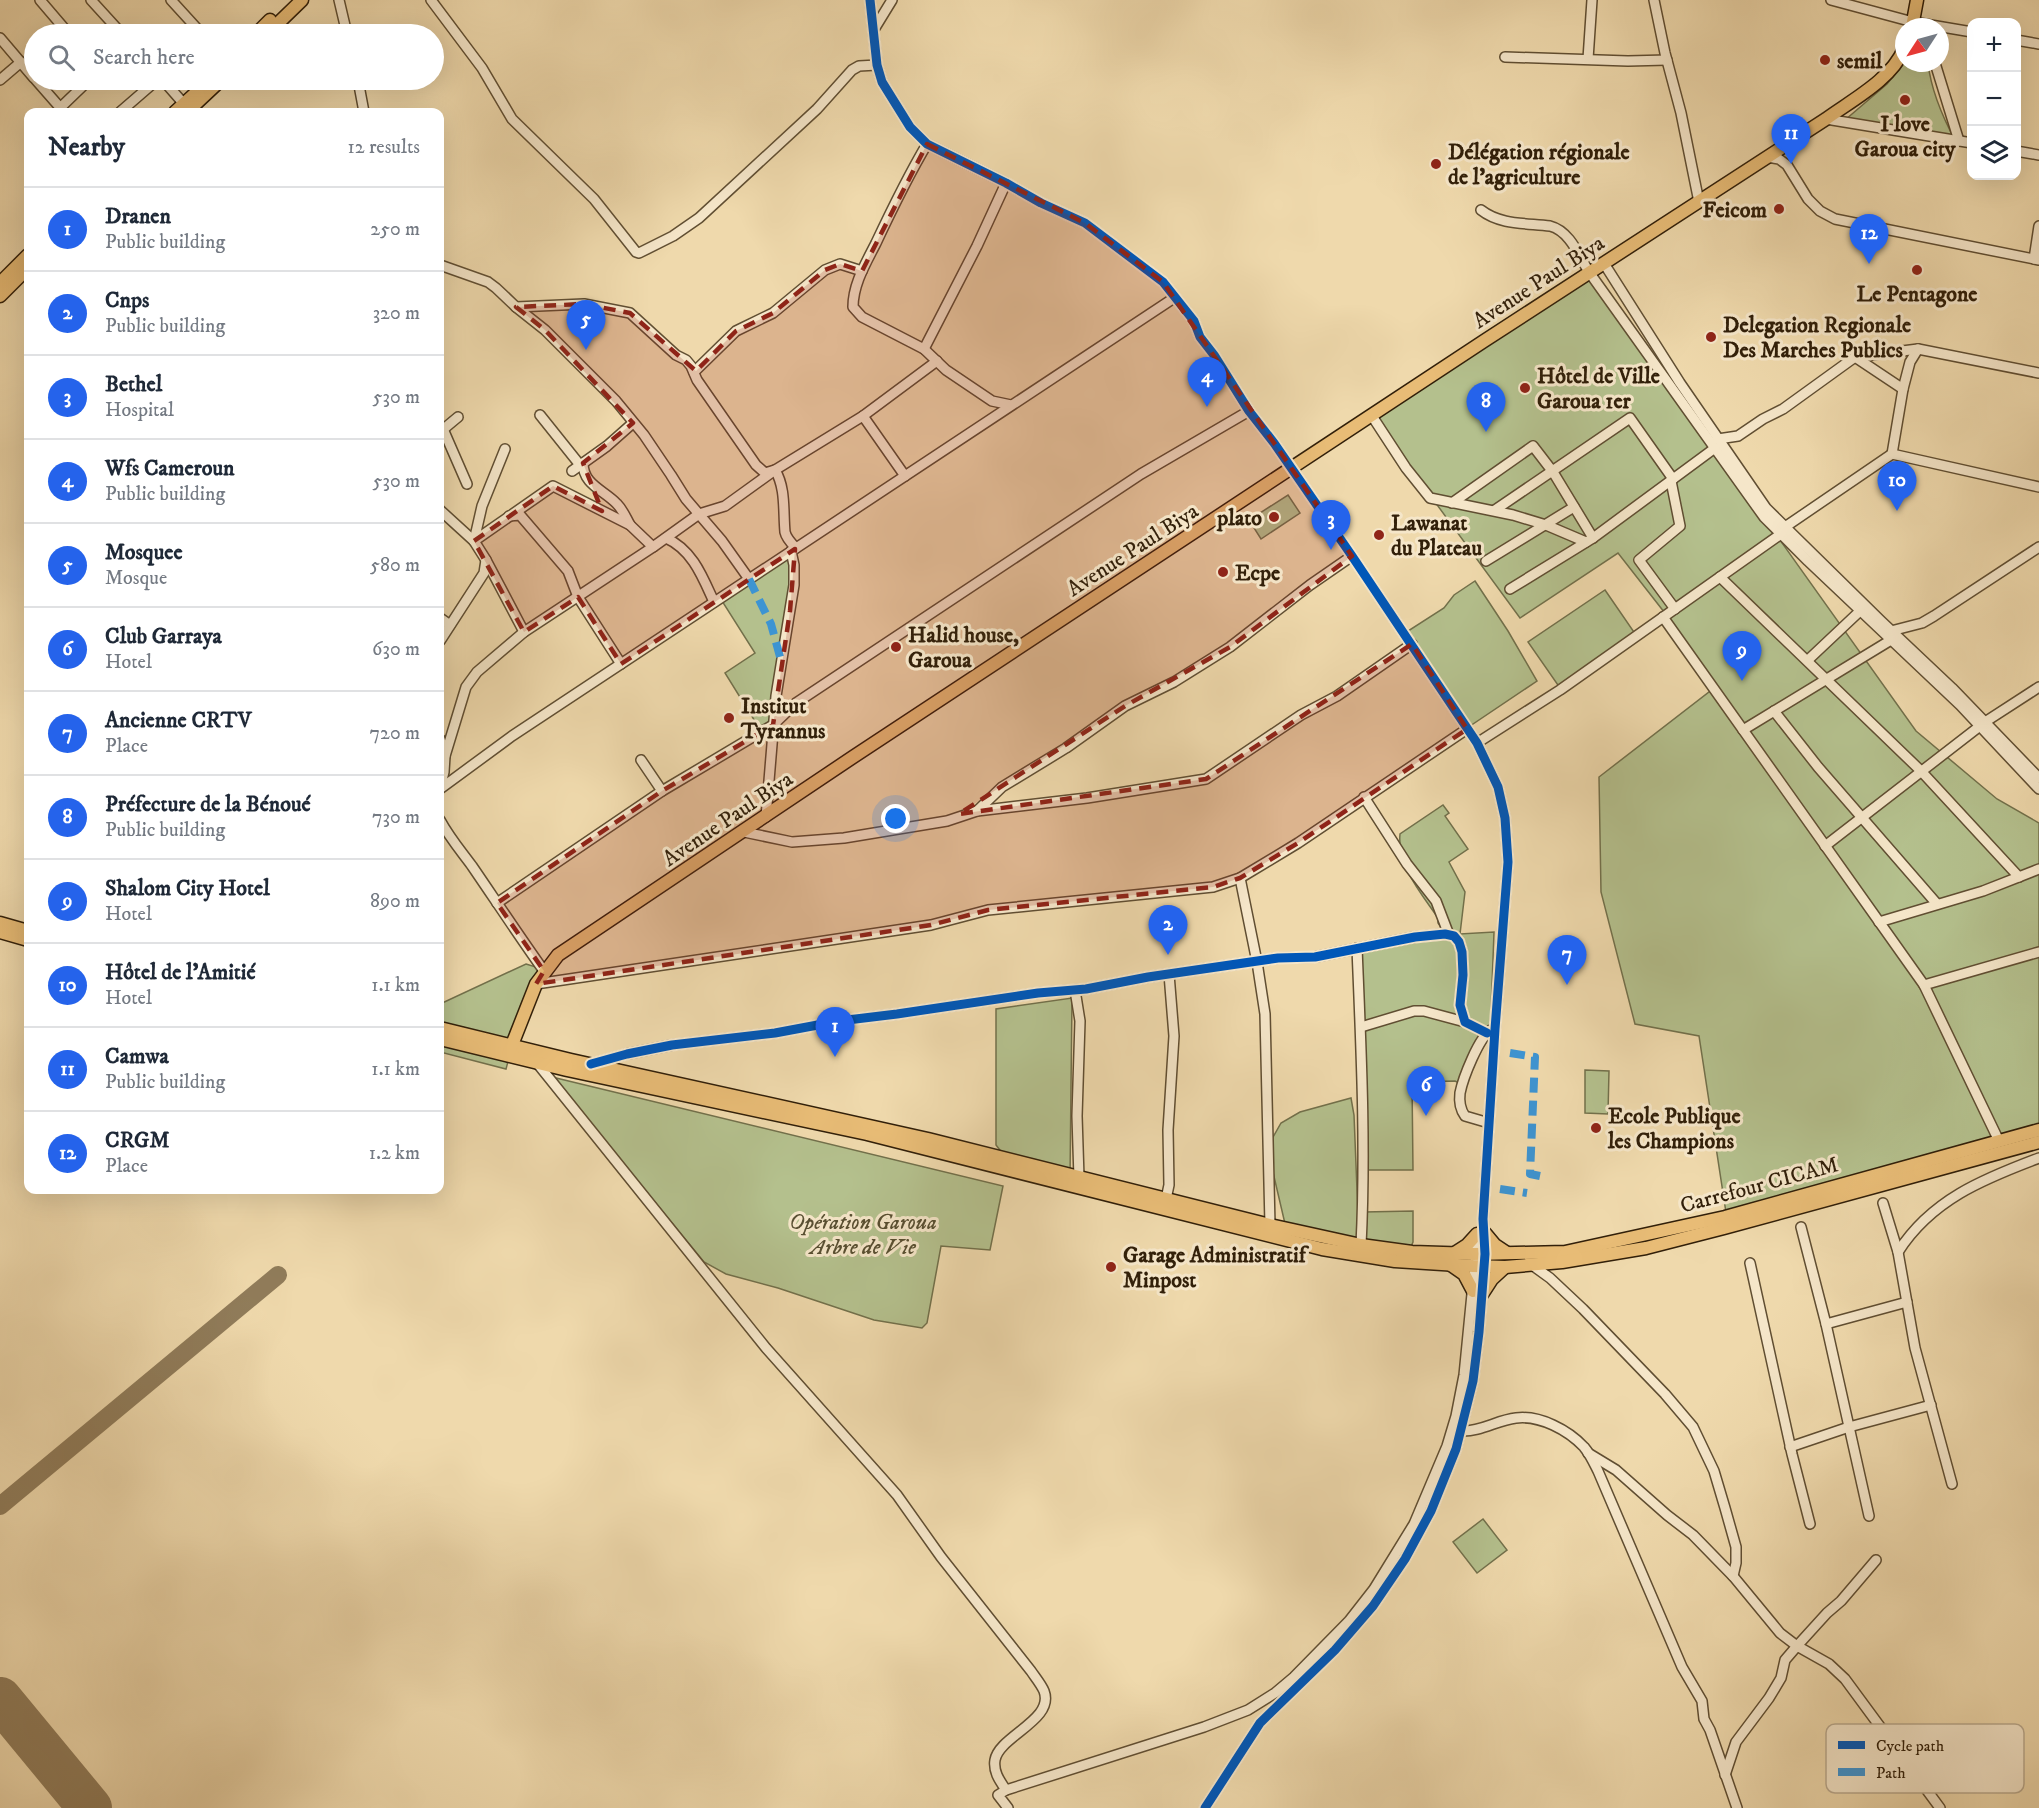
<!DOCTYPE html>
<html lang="en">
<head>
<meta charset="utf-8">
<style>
	:root { --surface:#fff; --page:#f6f6f7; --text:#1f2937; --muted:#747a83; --line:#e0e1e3; --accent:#2563eb }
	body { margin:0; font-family:"IM FELL DW Pica",serif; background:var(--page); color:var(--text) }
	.controls { position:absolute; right:18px; top:18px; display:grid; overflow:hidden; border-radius:12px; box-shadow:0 6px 24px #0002 }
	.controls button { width:54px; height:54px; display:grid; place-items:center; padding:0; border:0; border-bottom:2px solid var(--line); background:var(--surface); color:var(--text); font:30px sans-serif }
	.compass { position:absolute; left:1895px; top:18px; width:54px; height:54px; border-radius:50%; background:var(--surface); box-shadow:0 6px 24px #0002; rotate:234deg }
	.you { position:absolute; left:896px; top:819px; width:21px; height:21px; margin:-15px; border:4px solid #fff; border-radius:50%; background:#1a73e8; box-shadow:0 0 0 9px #1a73e833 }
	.badge { display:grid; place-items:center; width:39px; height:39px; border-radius:50%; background:var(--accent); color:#fff; font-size:20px; font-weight:700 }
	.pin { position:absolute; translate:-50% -50px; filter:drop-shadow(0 2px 3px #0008) }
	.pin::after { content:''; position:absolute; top:32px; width:21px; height:18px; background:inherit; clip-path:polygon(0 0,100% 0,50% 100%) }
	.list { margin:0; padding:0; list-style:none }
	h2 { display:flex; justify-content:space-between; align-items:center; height:78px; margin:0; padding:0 24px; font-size:26px }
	h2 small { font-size:20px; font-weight:400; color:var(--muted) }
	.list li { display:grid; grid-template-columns:39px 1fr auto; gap:18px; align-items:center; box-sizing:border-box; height:84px; padding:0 24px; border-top:2px solid var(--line) }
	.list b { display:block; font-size:22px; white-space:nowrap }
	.list p { margin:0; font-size:20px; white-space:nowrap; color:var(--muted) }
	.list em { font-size:20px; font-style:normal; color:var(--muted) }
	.icon { flex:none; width:33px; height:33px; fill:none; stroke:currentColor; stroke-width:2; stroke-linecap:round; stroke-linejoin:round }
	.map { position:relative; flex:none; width:2039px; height:1808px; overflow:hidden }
	.search { position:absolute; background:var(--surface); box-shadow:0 6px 24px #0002; left:24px; top:24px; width:420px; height:66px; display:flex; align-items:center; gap:15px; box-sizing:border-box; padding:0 21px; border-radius:33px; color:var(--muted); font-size:22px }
	.panel { position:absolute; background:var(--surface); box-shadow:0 6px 24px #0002; left:24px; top:108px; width:420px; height:1086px; border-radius:12px }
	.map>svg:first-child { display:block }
</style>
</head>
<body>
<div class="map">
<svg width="2039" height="1808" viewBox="0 0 2039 1808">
	<rect width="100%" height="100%" fill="#efd9ac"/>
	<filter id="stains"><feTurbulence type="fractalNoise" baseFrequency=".00333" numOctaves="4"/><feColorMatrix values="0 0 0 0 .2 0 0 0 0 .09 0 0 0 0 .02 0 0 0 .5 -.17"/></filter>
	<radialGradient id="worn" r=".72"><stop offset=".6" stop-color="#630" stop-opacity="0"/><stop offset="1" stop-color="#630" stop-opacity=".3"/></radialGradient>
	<!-- green -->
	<g fill="#b4c08d" stroke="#72704b" stroke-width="1.5">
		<path d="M1904,63H1928C1931,90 1943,118 1956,142L1845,120L1887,84Z"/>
		<polygon points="1589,272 1916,731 1997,799 2039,823 2039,1133 1727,1219 1699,1036 1635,1024 1601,892 1599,777 1714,688 1668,617 1618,553 1520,618 1372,416"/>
		<polygon points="1288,495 1300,513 1261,539 1249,520"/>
		<polygon points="791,551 794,565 773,725 761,731 725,673 755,653 722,601"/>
		<polygon points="1475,581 1508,631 1537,681 1470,726 1408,631 1444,608 1454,595"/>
		<polygon points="1605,590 1636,635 1560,688 1528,642"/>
		<path d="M1443,805L1449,813L1445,816L1468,849L1449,862L1465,892L1460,934L1494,932L1490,1038L1485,1043L1483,1036L1472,1027L1466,1028L1482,1037L1484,1042L1464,1081L1459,1083L1455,1081L1412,1082L1413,1170H1362L1360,1169L1359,1162L1361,1027L1358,952C1388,948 1419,933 1450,939L1438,923V918C1421,893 1397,866 1400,834Z"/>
		<path d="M526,964L536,967L539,974C513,1004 516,1034 506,1069L440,1052V1004Z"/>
		<polygon points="1072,998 1070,1177 1006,1158 996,1145 996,1009"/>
		<polygon points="1585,1070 1609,1071 1608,1114 1585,1113"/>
		<polygon points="552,1077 1003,1186 990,1250 941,1246 927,1323 922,1328 874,1320 778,1288 726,1274 704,1262"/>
		<polygon points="1351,1098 1354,1115 1359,1240 1286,1228 1272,1168 1272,1139 1281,1123 1300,1112"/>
		<polygon points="1413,1211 1413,1242 1410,1249 1363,1242 1364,1212"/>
		<polygon points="1483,1519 1507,1550 1477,1573 1453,1542"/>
	</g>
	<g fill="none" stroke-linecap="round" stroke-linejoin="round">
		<!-- taxiway -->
		<polyline stroke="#907c5a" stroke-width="18" points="0,1506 278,1275"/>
		<!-- runway -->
		<polyline stroke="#907c5a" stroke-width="44" points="0,1699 90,1808"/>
		<!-- minor casing -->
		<g stroke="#604e32" stroke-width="12">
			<g id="minor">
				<polyline points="40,0 69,34"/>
				<polyline points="91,0 122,34"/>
				<polyline points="171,0 202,34"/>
				<polyline points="339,0 347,34"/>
				<polyline points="431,0 482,68 512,119 594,199 636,252 639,253 673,236 699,218 817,109 852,70 859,66 877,65"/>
				<polyline points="870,0 877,65 882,82 910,127 927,144 1006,183 1041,203 1085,223 1163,282 1194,321 1200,337 1214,355 1249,411 1274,443 1352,556 1477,743 1498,787 1505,818 1508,862 1495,1029 1483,1219 1485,1254 1479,1332 1473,1381 1456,1449 1431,1511 1405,1559 1373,1606 1335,1650 1260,1723 1205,1808"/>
				<polyline points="1654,0 1665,53 1681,113 1699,202"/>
				<polyline points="1831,0 1913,22 1972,32"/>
				<polyline points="873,31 892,0"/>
				<polyline points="0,38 34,78"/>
				<polyline points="2016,40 2039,44"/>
				<polyline points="1505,57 1628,61 1667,60"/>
				<polyline points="1588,59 1592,0"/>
				<polyline points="1935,63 1959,141"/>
				<polyline points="0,80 21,62"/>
				<polyline points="36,80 64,112"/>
				<polyline points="163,80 184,104"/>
				<polyline points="358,80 364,112"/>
				<polyline points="60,108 89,80"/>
				<polyline points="120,112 157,80"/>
				<polyline points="1826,119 1972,143"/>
				<path d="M927,144C908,176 892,209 876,243C866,263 853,284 853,307L862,317L924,349L946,370L992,401L1011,405"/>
				<polyline points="2016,151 2039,155"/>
				<polyline points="1767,157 1779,159 1787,165 1808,199 1820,211 1835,219 2039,260"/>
				<path d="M1481,210C1500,225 1526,223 1550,226C1570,231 1579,256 1589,272L1764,517L1808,561L1960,705L2039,789"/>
				<polyline points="2034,259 2039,226"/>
				<polyline points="440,265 488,282 496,288 516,307 545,330 616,401 644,435 671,475 686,499 722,541 749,579"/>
				<polyline points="1605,265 1680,383 1766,508 1881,621 1952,688 2039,778"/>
				<path d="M516,307L584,304L630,313L676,355L686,360L691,366L697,380L756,465L765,473L775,470C786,488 783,511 785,532C786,537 792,544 796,548"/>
				<polyline points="924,349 977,246 1006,183"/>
				<polyline points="1855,357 1903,389 1892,454"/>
				<polyline points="694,372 736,331 773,313 825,270 840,264 862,271"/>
				<polyline points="1903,389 1910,362 1918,349"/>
				<polyline points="540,415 580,465"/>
				<polyline points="863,416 937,361"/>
				<polyline points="1367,417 1372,416 1406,468 1430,498 1513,515 1546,525 1586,542"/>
				<polyline points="443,429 467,484"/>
				<polyline points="440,432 458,417"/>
				<polyline points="1718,439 1738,436 1763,419 1783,409 1855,357 1918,349 2039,373"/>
				<path d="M583,463C583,485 604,490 617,504C623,510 626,518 630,525"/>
				<polyline points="572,471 607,446 633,423"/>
				<polyline points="1671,481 1680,526 1639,560 1675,609"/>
				<polyline points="1452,503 1533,446 1553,472 1593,538"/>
				<polyline points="440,510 474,541 486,560 524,632"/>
				<polyline points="1495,510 1630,418 1673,479"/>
				<polyline points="509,516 520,515 568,571 578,597 621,664"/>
				<polyline points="1785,527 1892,454 2039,487"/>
				<path d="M666,538C693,550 703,578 714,602"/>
				<polyline points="474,541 553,486 630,525 653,547"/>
				<polyline points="474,541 482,506 505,449"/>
				<polyline points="1486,561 1574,507"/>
				<polyline points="1720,577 1921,771 2019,877"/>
				<polyline points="1510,589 1593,538 1715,448"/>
				<polyline points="1663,617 1924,985 1999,1141"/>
				<polyline points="440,618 450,625"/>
				<polyline points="1891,631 1922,623 1934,616 2039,547"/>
				<polyline points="440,641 484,573 486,560"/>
				<polyline points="1808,660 1860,611"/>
				<polyline points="1774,711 1818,767 1937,904"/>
				<polyline points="1985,722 2039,687"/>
				<polyline points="1743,730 1891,640"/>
				<polyline points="440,739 445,756"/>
				<polyline points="1477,743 1560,690 1781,534"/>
				<polyline points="641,760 662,791"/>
				<polyline points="440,788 444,772 445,756 466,687 477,672 524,632 653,547 699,514 725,506 775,470 863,416 905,476"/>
				<polyline points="440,789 512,736 1174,298"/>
				<polyline points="1364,797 1407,864 1436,901 1449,935"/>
				<polyline points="977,811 1002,787 1066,748 1125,706 1174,682 1230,647 1310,585 1352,556"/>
				<polyline points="766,817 776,696 794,585 794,565 791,551"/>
				<path d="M440,820C449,837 461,851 472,866C496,901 519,936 544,971"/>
				<polyline points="744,832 792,842 844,838 947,821 977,811 1087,798 1206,779 1301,715 1337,696 1412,644"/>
				<polyline points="1825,846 1980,726"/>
				<polyline points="1240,878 1257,962 1265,1014 1270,1225"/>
				<polyline points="497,903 662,791 773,725 796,703 1141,474 1249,411"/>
				<polyline points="1879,922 1983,891 2039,869"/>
				<path d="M1357,948C1361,1047 1366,1146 1361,1245"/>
				<polyline points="536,984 931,925 988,910 1213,887 1240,878 1298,843 1467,729"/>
				<polyline points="1924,985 2039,952"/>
				<polyline points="1075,990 1080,1021 1077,1116 1079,1178"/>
				<polyline points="1361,1027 1414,1011 1424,1011 1465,1022"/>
				<path d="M537,1063L766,1348L897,1495L941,1557L1031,1671C1035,1677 1041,1684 1044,1691C1055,1720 999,1736 995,1760C993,1772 1000,1781 1006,1790"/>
				<polyline points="591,1064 627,1054 672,1045 775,1033 839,1021 897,1014 1038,993 1086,989 1148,977 1278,958 1315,957 1415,937 1445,934 1454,936 1459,942 1462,952 1463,975 1460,1005 1465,1022 1487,1033"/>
				<path d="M1489,1123L1465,1116C1460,1109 1459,1101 1460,1093C1463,1078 1479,1037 1491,1030"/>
				<polyline points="1166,1199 1169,1185 1168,1130 1174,1036 1169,974"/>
				<polyline points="1883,1203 1898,1252 1915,1348 1952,1484"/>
				<polyline points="1801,1227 1826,1324 1869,1516"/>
				<path d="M1898,1252C1931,1200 1983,1179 2039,1158"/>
				<polyline points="1750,1263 1792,1454 1810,1524"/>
				<polyline points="1532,1265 1550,1278 1583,1309 1665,1394 1693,1427 1714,1471 1725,1508 1736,1547 1736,1563 1733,1576"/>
				<polyline points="1826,1324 1907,1302"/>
				<path d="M1461,1431C1481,1432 1497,1420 1516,1418C1540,1415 1568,1430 1584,1447C1590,1454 1594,1463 1598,1471L1682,1667L1702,1701L1704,1719L1710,1730L1737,1808"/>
				<polyline points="1790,1447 1849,1427 1931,1405"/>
				<polyline points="1588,1453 1616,1470 1667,1515 1693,1535 1733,1576 1780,1633 1797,1646 1827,1613 1841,1601 1876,1560"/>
				<polyline points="1725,1775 1736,1742 1769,1698 1781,1678 1785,1660 1797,1646 1829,1664 1845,1679 1940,1808"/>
				<polyline points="1008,1808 998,1795 1006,1790 1204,1727 1248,1710 1275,1693 1294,1677 1349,1621 1374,1589 1414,1524 1447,1446 1456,1416 1464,1375 1478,1233"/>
			</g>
		</g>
		<!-- major casing -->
		<g stroke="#311f09" stroke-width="15">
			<g id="major">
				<polyline points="1912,27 1917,0"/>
				<polyline points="256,34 270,20"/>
				<polyline points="267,34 302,0"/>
				<polyline points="175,112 210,80"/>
				<polyline points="187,112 221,80"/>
				<polyline points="0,283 28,255"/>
				<polyline points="0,296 28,268"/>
				<polyline points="0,923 28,931"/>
				<polyline points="0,932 28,940"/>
				<polyline points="440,1028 571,1060 928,1139 1270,1225 1361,1245 1412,1252 1474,1254 1565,1252 1725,1217 2039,1130"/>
				<polyline points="440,1039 567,1070 867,1134 1322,1249 1395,1261 1473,1266 1505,1267 1562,1262 1646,1248 1724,1228 2039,1142"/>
				<path d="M508,1055L536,984L558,955L853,757L1484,341L1826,119C1852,100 1891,80 1904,49"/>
				<polyline points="1485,1233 1495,1245 1507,1253"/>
				<polyline points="1453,1254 1467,1245 1477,1234"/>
				<polyline points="1451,1265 1464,1274 1473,1291"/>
				<polyline points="1481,1296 1492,1279 1505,1267"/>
			</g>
		</g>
		<!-- minor -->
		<use href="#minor" stroke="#f5e6c9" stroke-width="9"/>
		<!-- major -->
		<use href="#major" stroke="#e8bc76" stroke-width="12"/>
		<!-- quiet -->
		<g stroke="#3d94d2" stroke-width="8" stroke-dasharray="15 8" stroke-linecap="butt">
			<polyline points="749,579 771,624 782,664"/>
			<polyline points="1510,1053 1535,1057 1530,1174 1540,1176"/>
			<polyline points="1500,1189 1527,1193"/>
		</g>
		<!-- cycleway casing -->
		<g stroke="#f5e6c9" stroke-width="13">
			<g id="cycleway">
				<polyline points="870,0 877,65 882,82 910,127 927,144 1006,183 1041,203 1085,223 1163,282 1194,321 1200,337 1214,355 1249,411 1274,443 1352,556 1477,743 1498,787 1505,818 1508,862 1495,1029 1483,1219 1485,1254 1479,1332 1473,1381 1456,1449 1431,1511 1405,1559 1373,1606 1335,1650 1260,1723 1205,1808"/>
				<polyline points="591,1064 627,1054 672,1045 775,1033 839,1021 897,1014 1038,993 1086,989 1148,977 1278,958 1315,957 1415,937 1445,934 1454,936 1459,942 1462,952 1463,975 1460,1005 1465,1022 1487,1033"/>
			</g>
		</g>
		<!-- cycleway -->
		<use href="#cycleway" stroke="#0057b8" stroke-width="9"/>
	</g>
	<!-- marked area -->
	<path fill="#8f2418" fill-opacity="0.2" stroke="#8f2418" stroke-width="4.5" stroke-dasharray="12 8" stroke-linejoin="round" d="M927,144L1085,223L1163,282L1352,556L1230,647L1125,706L959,814L1206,779L1412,644L1467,729L1298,843L1240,878L1213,887L988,910L931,925L536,984L544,971L497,903L662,791L773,725L790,611L795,549L621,664L578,597L524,632L474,541L553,486L602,511L583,463L633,423L545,330L516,307L584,304L630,313L696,371L736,331L773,313L825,270L840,264L862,271Z"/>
	<!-- markers -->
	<g fill="#8f2418" stroke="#f5e6c9" stroke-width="2">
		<circle cx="1825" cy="60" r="6"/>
		<circle cx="1905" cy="100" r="6"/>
		<circle cx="1436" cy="164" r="6"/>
		<circle cx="1779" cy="209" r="6"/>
		<circle cx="1917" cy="270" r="6"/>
		<circle cx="1711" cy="337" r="6"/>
		<circle cx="1525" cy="388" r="6"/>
		<circle cx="1274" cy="517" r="6"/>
		<circle cx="1379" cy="535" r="6"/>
		<circle cx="1223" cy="572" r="6"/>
		<circle cx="896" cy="647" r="6"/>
		<circle cx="729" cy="718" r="6"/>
		<circle cx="1596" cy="1128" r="6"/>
		<circle cx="1111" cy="1267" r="6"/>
	</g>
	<g text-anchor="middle" stroke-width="6" stroke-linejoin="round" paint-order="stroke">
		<!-- poi labels -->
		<g font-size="22" font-weight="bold" fill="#311f09" stroke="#f5e6c9" text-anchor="start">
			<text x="1837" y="68">semil</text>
			<text x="1905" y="131" text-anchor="middle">I love<tspan x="1905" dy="25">Garoua city</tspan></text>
			<text x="1448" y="159">Délégation régionale<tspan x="1448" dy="25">de l'agriculture</tspan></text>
			<text x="1767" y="217" text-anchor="end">Feicom</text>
			<text x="1917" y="301" text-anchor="middle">Le Pentagone</text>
			<text x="1723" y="332">Delegation Regionale<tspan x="1723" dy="25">Des Marches Publics</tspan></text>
			<text x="1537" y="383">Hôtel de Ville<tspan x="1537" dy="25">Garoua 1er</tspan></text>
			<text x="1262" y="525" text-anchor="end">plato</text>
			<text x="1391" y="530">Lawanat<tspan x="1391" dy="25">du Plateau</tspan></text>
			<text x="1235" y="580">Ecpe</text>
			<text x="908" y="642">Halid house,<tspan x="908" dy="25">Garoua</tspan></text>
			<text x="741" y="713">Institut<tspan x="741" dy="25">Tyrannus</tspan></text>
			<text x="1608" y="1123">Ecole Publique<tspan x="1608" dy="25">les Champions</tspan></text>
			<text x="1123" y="1262">Garage Administratif<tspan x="1123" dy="25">Minpost</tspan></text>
		</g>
		<!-- street labels -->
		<g font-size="22" fill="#311f09" stroke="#f5e6c9">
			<text transform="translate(1538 281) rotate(-33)" y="8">Avenue Paul Biya</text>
			<text transform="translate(1132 549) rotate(-33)" y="8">Avenue Paul Biya</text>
			<text transform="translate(727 818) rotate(-34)" y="8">Avenue Paul Biya</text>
			<text transform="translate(1759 1184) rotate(-15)" y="8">Carrefour CICAM</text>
		</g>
		<!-- park labels -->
		<g font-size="22" font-style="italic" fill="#584f31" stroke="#f5e6c9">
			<text x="863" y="1229">Opération Garoua<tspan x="863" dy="25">Arbre de Vie</tspan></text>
		</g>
	</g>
	<!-- legend -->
	<rect x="1826" y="1724" width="198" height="69" rx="9" fill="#f5e6c9" stroke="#baaa8f" stroke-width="1.5"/>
	<rect x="1838" y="1741" width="27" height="8" fill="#0057b8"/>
	<rect x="1838" y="1768" width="27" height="8" fill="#3d94d2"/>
	<g font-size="16" fill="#311f09">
		<text x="1876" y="1751">Cycle path</text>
		<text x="1876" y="1778">Path</text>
	</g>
	<rect width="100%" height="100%" filter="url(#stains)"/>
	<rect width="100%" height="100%" fill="url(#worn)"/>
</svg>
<div class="controls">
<button>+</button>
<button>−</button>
<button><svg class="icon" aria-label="layers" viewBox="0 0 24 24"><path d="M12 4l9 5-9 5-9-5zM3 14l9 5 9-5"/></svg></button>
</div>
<svg class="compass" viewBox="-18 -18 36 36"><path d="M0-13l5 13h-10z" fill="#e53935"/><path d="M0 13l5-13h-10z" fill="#747a83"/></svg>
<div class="you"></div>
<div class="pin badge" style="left:835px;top:1057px">1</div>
<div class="pin badge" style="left:1168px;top:955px">2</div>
<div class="pin badge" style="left:1331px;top:550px">3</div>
<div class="pin badge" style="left:1207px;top:407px">4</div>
<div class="pin badge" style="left:586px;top:350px">5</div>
<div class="pin badge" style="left:1426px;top:1116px">6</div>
<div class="pin badge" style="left:1567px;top:985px">7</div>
<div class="pin badge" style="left:1486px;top:432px">8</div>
<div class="pin badge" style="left:1742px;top:681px">9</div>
<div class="pin badge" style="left:1897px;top:511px">10</div>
<div class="pin badge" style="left:1791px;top:164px">11</div>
<div class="pin badge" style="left:1869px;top:264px">12</div>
<div class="search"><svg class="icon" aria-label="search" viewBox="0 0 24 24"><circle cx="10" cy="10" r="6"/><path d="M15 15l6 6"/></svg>Search here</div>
<section class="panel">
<h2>Nearby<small>12 results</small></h2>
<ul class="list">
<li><span class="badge">1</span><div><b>Dranen</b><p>Public building</p></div><em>250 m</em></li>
<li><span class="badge">2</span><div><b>Cnps</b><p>Public building</p></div><em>320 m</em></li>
<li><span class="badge">3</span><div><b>Bethel</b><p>Hospital</p></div><em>530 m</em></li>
<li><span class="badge">4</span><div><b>Wfs Cameroun</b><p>Public building</p></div><em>530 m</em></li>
<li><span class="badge">5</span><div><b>Mosquee</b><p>Mosque</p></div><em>580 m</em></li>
<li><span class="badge">6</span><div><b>Club Garraya</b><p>Hotel</p></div><em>630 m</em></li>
<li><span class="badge">7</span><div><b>Ancienne CRTV</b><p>Place</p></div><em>720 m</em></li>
<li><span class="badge">8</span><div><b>Préfecture de la Bénoué</b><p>Public building</p></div><em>730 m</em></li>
<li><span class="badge">9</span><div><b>Shalom City Hotel</b><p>Hotel</p></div><em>890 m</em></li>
<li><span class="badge">10</span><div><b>Hôtel de l'Amitié</b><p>Hotel</p></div><em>1.1 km</em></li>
<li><span class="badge">11</span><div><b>Camwa</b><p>Public building</p></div><em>1.1 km</em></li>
<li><span class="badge">12</span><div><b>CRGM</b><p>Place</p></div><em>1.2 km</em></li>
</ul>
</section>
</div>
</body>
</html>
